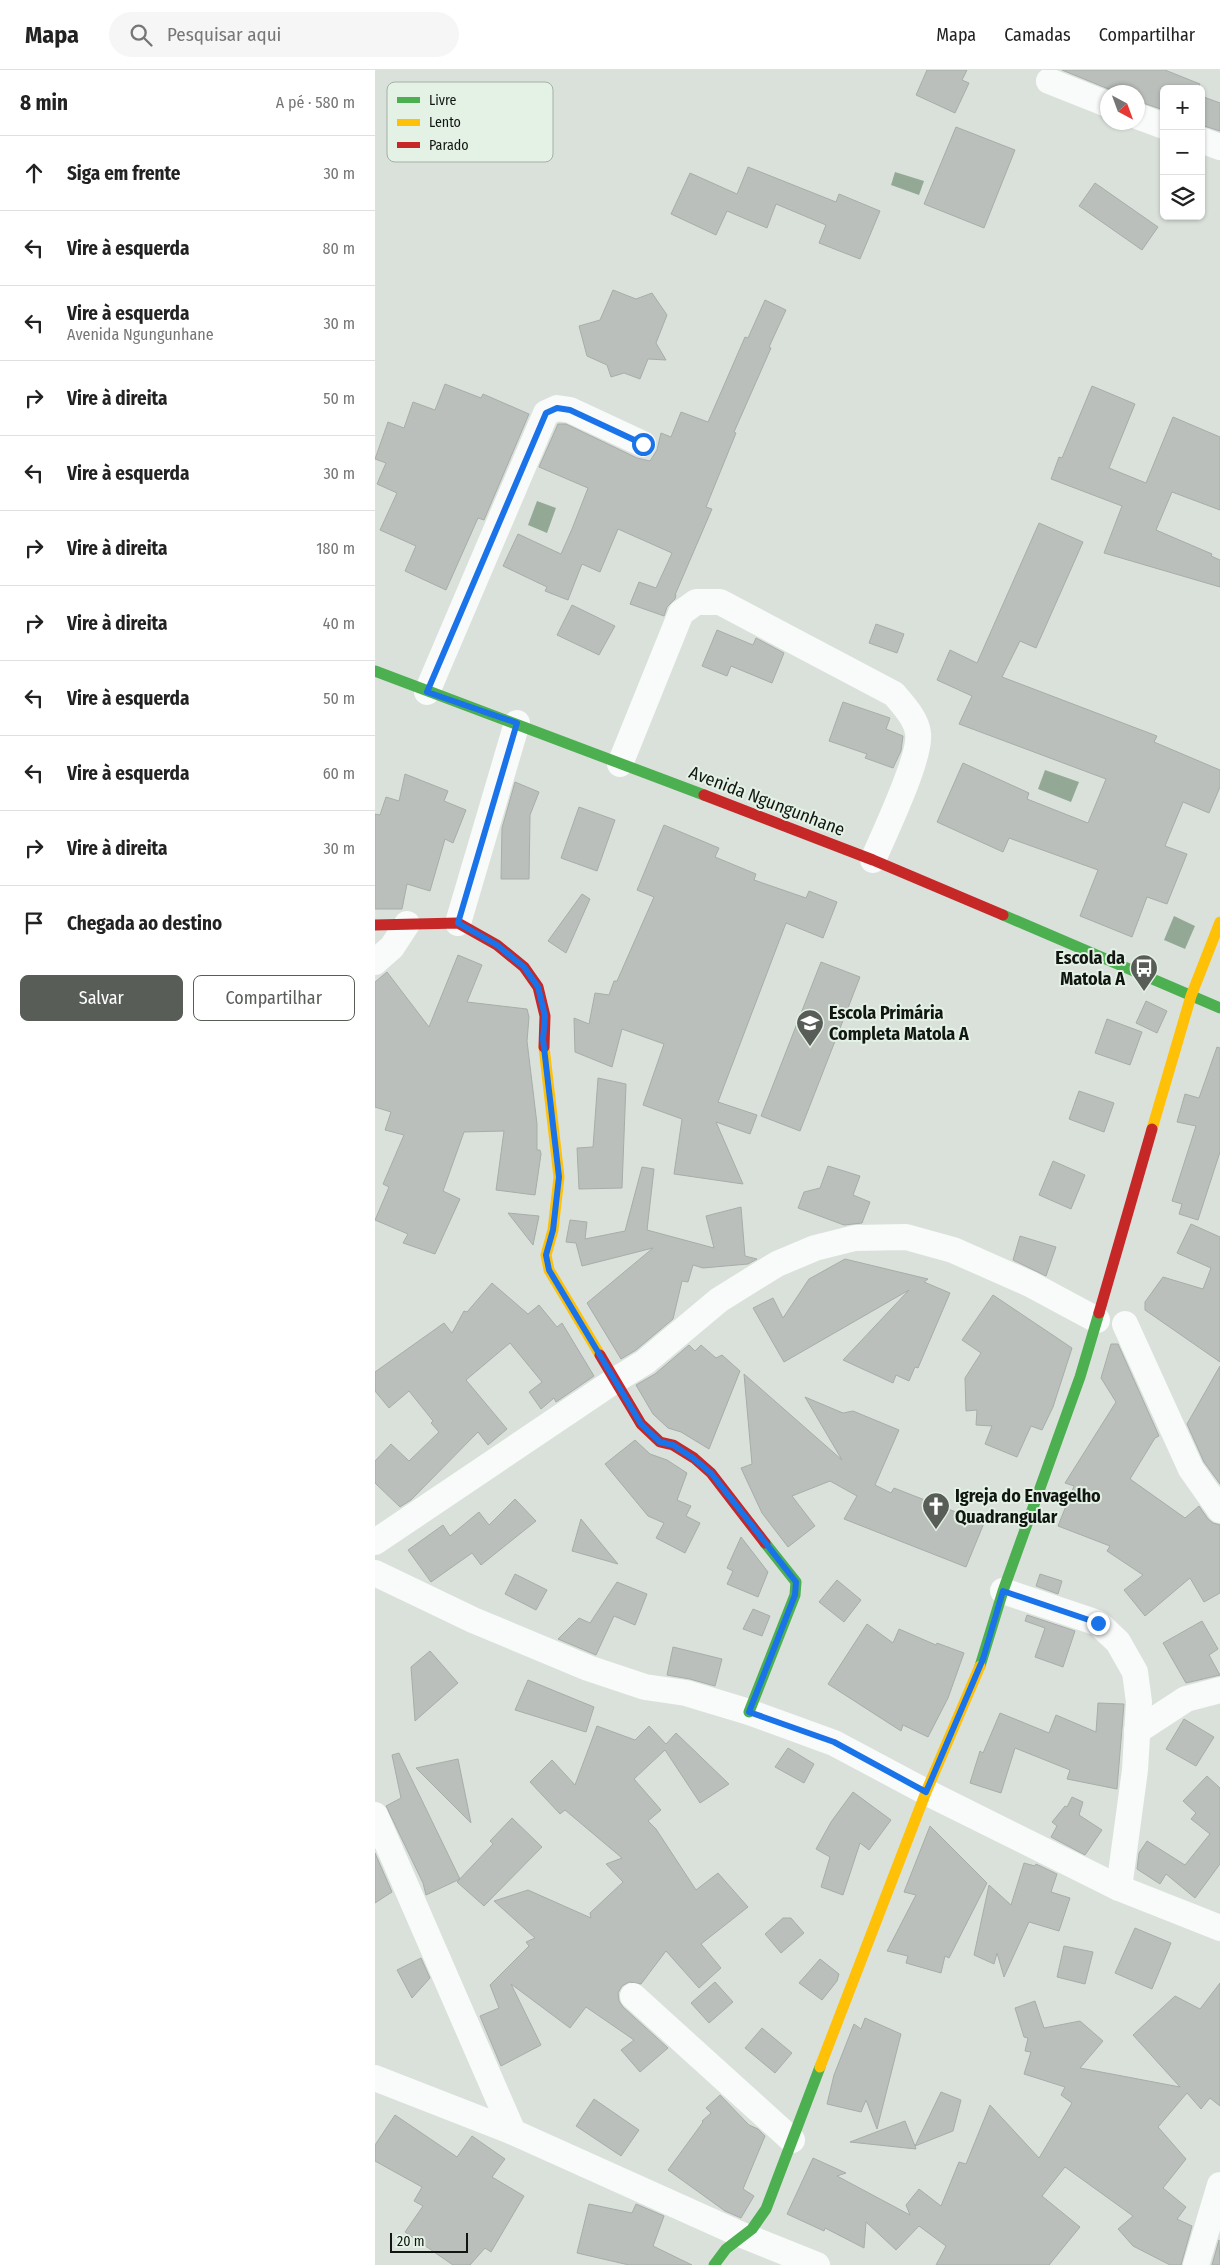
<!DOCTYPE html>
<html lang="pt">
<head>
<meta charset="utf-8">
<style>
	:root { --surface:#fff; --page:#f6f6f6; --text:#222; --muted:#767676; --line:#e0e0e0; --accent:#585d58 }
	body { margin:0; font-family:"Fira Sans Condensed",sans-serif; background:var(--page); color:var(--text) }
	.controls { position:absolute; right:15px; top:15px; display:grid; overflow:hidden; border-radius:8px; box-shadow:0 1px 4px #0004 }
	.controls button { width:45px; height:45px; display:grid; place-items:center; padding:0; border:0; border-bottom:1px solid var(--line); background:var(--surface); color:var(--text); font:25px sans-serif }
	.compass { position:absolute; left:725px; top:15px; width:45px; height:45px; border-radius:50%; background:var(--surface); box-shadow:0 1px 4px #0004; rotate:139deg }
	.scale { position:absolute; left:15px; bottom:12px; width:78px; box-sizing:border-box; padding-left:5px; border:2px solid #121612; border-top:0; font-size:14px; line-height:18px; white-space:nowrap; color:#121612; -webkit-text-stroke:4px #e4f1e5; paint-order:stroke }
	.stop { position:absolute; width:15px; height:15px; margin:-11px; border:4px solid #1a73e8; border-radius:50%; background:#fff }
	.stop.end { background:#1a73e8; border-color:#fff; box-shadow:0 1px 5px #0008 }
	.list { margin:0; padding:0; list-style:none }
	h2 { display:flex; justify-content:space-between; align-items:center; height:65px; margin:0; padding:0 20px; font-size:21px }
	h2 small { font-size:16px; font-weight:400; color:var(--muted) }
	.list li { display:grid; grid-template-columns:32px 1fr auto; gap:15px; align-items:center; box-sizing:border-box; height:75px; padding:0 20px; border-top:1px solid var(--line) }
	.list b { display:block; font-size:19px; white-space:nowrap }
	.list p { margin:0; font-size:16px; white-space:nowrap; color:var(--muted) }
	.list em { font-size:16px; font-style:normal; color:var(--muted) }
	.actions { display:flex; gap:10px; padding:15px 20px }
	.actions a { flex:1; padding:11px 0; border:1px solid var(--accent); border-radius:8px; text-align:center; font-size:18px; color:var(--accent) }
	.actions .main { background:var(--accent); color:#fff }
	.icon { flex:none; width:28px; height:28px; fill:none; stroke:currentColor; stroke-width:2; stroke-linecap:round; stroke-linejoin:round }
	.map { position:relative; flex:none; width:845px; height:2195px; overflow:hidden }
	header { display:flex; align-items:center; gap:30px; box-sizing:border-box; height:70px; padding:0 25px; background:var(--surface); border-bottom:1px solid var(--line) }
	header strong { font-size:24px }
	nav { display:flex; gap:28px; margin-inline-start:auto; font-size:18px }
	.search { width:350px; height:45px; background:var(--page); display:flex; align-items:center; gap:12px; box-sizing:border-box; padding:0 18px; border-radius:28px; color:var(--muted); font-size:19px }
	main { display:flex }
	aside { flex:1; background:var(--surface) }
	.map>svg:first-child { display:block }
</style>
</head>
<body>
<header>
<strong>Mapa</strong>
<div class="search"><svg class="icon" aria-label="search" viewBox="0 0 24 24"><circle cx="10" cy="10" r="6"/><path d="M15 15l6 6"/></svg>Pesquisar aqui</div>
<nav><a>Mapa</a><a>Camadas</a><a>Compartilhar</a></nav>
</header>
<main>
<aside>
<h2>8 min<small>A pé · 580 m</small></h2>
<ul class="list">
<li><svg class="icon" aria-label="ahead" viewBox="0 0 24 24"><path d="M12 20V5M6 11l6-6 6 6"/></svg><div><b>Siga em frente</b></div><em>30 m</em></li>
<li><svg class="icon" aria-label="left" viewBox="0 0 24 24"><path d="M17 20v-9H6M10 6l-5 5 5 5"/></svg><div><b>Vire à esquerda</b></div><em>80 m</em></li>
<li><svg class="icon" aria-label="left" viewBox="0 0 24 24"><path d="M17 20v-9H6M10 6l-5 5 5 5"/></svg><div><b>Vire à esquerda</b><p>Avenida Ngungunhane</p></div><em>30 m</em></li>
<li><svg class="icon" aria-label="right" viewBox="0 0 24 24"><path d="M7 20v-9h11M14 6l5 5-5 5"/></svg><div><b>Vire à direita</b></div><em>50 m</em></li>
<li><svg class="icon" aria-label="left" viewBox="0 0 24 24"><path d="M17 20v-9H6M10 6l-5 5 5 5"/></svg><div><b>Vire à esquerda</b></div><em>30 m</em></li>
<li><svg class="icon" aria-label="right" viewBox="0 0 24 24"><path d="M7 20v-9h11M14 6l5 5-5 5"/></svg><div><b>Vire à direita</b></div><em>180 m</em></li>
<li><svg class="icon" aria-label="right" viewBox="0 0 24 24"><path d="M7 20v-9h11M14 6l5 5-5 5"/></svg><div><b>Vire à direita</b></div><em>40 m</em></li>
<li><svg class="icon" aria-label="left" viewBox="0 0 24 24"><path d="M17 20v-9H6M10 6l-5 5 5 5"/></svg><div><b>Vire à esquerda</b></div><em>50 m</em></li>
<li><svg class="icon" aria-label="left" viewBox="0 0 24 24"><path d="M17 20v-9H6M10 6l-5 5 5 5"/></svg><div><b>Vire à esquerda</b></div><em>60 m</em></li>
<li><svg class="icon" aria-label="right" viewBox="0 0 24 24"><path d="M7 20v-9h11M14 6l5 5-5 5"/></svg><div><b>Vire à direita</b></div><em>30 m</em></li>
<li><svg class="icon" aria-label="arrive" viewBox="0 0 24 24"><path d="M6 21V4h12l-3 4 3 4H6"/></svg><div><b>Chegada ao destino</b></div></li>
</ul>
<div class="actions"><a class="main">Salvar</a><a>Compartilhar</a></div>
</aside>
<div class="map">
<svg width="845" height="2195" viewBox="0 0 845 2195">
	<rect width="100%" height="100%" fill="#dae1db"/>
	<!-- water -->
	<g fill="#93a995">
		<polygon points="520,102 549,111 544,125 516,115"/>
		<polygon points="162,431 181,438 172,463 153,455"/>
		<polygon points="670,700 704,712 696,732 663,719"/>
		<polygon points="799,846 820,856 810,879 789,870"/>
	</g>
	<!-- building -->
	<g fill="#babfbb" stroke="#a7ada8">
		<polygon points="552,0 592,0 587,10 594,13 580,43 541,25"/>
		<polygon points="687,0 790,0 825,14 823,19 789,19 789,40 762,31 762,22 741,22"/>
		<polygon points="826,26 845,33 845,61 826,55"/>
		<polygon points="581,57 640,80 609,158 549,134"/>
		<polygon points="373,97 461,132 464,124 505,141 485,189 444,173 451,155 401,134 392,158 352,141 341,165 296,144 315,103 362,124"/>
		<polygon points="720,113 783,157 767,180 704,136"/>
		<polygon points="238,220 261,229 277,223 292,245 281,273 291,290 273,289 265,309 249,303 236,307 232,295 212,286 204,256 225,250"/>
		<polygon points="390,230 411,240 394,277 396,278 359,362 361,363 331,437 337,439 300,525 301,525 300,529 292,537 289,546 255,534 264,512 281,518 297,483 243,459 225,502 207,494 193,530 170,521 172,517 128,496 143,464 186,484 197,459 213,418 164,397 183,354 191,354 262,388 275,391 282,380 286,363 296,367 306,342 333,352 370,267 373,268"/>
		<polygon points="70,314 106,328 108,324 154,344 109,450 103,448 71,520 30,501 41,476 5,460 22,423 2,414 11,393 0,389 13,352 29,358 38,332 60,340"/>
		<polygon points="717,316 760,334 734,398 771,413 798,347 845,367 845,440 797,422 781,460 837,484 836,486 845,490 845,517 729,483 747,436 676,409 684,387 687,388"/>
		<polygon points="664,453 708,472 661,578 645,571 627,607 782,666 779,672 845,700 845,717 834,743 808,732 790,776 812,784 792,834 772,827 757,867 705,846 723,800 634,768 628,782 562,752 588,693 654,723 652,729 713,753 731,709 584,654 597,626 562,610 575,580 602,593"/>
		<polygon points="197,535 240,556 224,585 182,565"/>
		<polygon points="501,554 529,564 522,583 494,573"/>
		<polygon points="342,560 378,575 381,568 409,583 397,613 356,596 352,606 327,596"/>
		<polygon points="468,632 515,648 511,659 528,666 526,681 518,698 490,688 492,684 454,671"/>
		<polygon points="30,704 73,721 69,731 91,740 78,773 70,769 55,821 32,814 27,839 0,839 0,744 5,745 11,727 24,731"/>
		<polygon points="140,712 164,722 155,745 154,809 126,809 127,758"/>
		<polygon points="204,737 240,750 222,801 186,788"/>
		<polygon points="289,755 344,778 340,787 381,804 379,810 431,828 434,821 462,832 448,868 411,853 343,1032 382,1045 375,1064 341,1052 368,1114 299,1104 307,1049 268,1035 289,974 247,959 237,997 200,982 199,948 214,954 220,923 234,925 239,911 242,911 279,827 262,820"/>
		<polygon points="207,824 215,829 191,883 173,871"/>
		<polygon points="83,885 107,895 92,932 152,939 154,947 152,971 162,1054 162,1080 165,1080 166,1084 160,1125 121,1120 129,1061 89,1062 68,1121 85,1129 60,1184 28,1173 33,1164 0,1150 14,1117 8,1114 29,1065 10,1060 16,1042 0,1037 0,912 12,902 54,957"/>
		<polygon points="446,892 485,907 425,1061 386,1046"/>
		<polygon points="771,931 792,941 782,963 761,953"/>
		<polygon points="732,949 767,962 755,995 720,983"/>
		<polygon points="842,977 845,978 845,1082 823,1150 804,1144 807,1134 797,1131 821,1056 802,1052 810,1024 824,1028"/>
		<polygon points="223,1008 251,1014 247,1118 204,1119 202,1078 218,1077"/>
		<polygon points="704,1021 739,1033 729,1062 694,1049"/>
		<polygon points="678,1091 710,1105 696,1139 664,1125"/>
		<polygon points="453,1096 485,1106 478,1125 495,1132 487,1153 469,1155 423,1138 429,1122 445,1118"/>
		<polygon points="267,1097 279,1099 272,1160 339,1178 331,1146 366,1137 370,1186 382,1189 373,1194 328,1198 318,1195 313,1212 307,1211 298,1249 261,1280 246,1289 212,1233 278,1178 207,1196 201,1173 191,1172 195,1150 212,1152 210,1169 250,1161"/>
		<polygon points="133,1143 164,1146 158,1175"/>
		<polygon points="816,1154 845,1167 845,1292 770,1240 770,1232 788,1207 828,1219 836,1198 802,1183"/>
		<polygon points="645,1166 681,1177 671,1206 638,1190"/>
		<polygon points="470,1189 553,1209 549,1212 575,1223 543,1298 540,1297 534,1311 521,1305 518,1313 468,1290 534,1220 409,1292 378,1238 398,1228 408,1248 434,1209"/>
		<polygon points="117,1213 153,1244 164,1235 182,1257 187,1253 219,1306 181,1332 179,1328 166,1339 154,1322 167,1312 135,1273 91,1310 132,1359 113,1375 103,1362 36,1430 25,1437 0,1413 0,1391 16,1374 34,1391 64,1362 56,1353 58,1351 34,1321 14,1338 0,1321 0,1302 69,1253 77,1263 89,1241 92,1242"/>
		<polygon points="618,1225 697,1278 678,1337 667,1360 656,1356 642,1387 610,1374 617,1356 601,1355 602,1340 591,1341 590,1308 606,1283 587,1270"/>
		<polygon points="736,1274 743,1274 784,1366 780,1368 755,1409 810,1448 824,1436 833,1449 838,1453 845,1455 845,1523 829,1532 815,1508 770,1546 749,1520 768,1505 732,1481 735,1476 683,1456 699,1416 690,1413 741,1332 726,1308"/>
		<polygon points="314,1275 320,1281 326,1275 341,1288 347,1285 365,1301 334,1379 306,1362 293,1358 278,1344 261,1315 280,1304"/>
		<polygon points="845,1296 845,1414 829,1392 812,1354"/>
		<polygon points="369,1304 467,1390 430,1327 468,1343 478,1341 524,1360 500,1415 516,1423 519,1418 609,1453 591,1497 469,1449 482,1426 455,1411 417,1426 440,1456 413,1477 387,1443 366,1398 377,1394"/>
		<polygon points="260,1370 275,1384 292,1390 312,1403 302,1430 316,1436 311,1446 325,1453 310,1483 281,1468 289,1453 273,1446 230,1394"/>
		<polygon points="140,1429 161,1451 106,1495 97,1483 56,1512 33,1480 68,1455 75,1466 104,1442 114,1455"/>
		<polygon points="206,1449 243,1494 197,1481"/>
		<polygon points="366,1467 393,1502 383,1527 352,1514 358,1501 352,1498"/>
		<polygon points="140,1504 172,1520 161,1540 130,1524"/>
		<polygon points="665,1504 687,1511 683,1524 661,1516"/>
		<polygon points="462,1510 486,1530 469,1552 444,1532"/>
		<polygon points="242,1512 272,1524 260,1555 239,1546 221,1585 183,1569 204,1548 215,1553"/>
		<polygon points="378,1539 395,1546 387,1566 368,1559"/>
		<polygon points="652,1545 700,1561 688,1597 660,1587 670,1558 650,1551"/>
		<polygon points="827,1551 843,1579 834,1585 845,1605 811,1613 788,1573"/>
		<polygon points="492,1554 518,1573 524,1559 561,1575 562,1573 589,1583 573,1628 553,1667 528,1655 526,1661 453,1614"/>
		<polygon points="298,1577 347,1589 340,1616 315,1609 292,1605"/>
		<polygon points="55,1581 83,1613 40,1651 36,1597"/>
		<polygon points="153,1610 219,1637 211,1662 140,1640"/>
		<polygon points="723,1633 749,1634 742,1719 692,1709 695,1700 640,1678 626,1723 595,1713 605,1681 608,1683 625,1643 674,1663 681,1645 721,1662"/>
		<polygon points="809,1649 839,1667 821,1696 791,1679"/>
		<polygon points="222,1656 260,1670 274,1656 291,1674 301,1663 354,1714 325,1733 290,1680 259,1709 286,1740 273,1751 281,1759 321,1820 343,1803 373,1837 326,1874 346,1898 324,1918 291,1881 266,1914 254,1912 247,1916 243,1923 244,1931 248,1937 293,1978 265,2002 246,1980 259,1970 211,1937 195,1958 136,1914 166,1975 126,1996 105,1946 124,1938 115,1915 154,1876 151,1872 160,1868 119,1831 153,1820 216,1848 215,1843 248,1812 231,1794 247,1788 190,1740 185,1744 155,1712 177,1690 200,1715"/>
		<polygon points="413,1678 439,1694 429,1713 400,1697"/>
		<polygon points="24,1683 85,1809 51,1825 48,1813 11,1736 26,1728 17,1685"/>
		<polygon points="83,1689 96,1753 41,1698"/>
		<polygon points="832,1706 845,1718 845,1794 820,1828 791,1804 785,1814 762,1799 764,1783 772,1771 810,1795 835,1764 816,1749 821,1743 808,1731"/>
		<polygon points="478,1722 516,1750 494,1780 485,1773 468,1825 446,1817 455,1787 441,1779 456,1752"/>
		<polygon points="697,1727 708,1732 704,1745 727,1760 710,1785 676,1767 682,1756 677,1752 690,1736 692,1737"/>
		<polygon points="137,1748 167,1777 109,1836 82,1812 118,1774 115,1771"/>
		<polygon points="555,1756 612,1813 574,1888 570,1886 566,1903 531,1893 533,1886 512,1881 541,1825 529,1822"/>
		<polygon points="0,1783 17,1822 0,1833"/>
		<polygon points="649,1793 660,1796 661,1794 682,1804 676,1822 695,1828 684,1861 654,1852 629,1907 622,1883 619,1894 599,1885 614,1815 636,1835"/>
		<polygon points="408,1848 416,1848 429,1863 406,1883 390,1864"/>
		<polygon points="760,1858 796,1873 777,1919 740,1903"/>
		<polygon points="689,1876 718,1882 710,1914 682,1907"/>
		<polygon points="46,1888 55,1908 37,1928 22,1900"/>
		<polygon points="445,1889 464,1904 462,1911 447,1930 424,1913"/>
		<polygon points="340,1912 358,1932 334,1953 316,1933"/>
		<polygon points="845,1913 845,2036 835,2028 826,2039 812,2023 783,2057 811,2089 788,2118 811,2137 802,2149 817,2156 806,2195 795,2195 758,2176 743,2159 758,2146 690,2097 667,2126 705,2157 674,2195 561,2195 571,2176 544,2156 521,2180 491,2152 489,2178 450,2158 449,2161 412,2144 438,2088 471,2103 462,2106 535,2145 531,2135 544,2119 566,2136 584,2092 591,2094 615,2035 664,2088 697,2033 686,2025 690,2017 649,2004 656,1982 650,1981 653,1968 649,1967 640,1938 660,1931 669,1958 705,1951 728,1971 705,1998 805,2017 758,1965 800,1926 825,1939"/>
		<polygon points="490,1948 526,1964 502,2059 491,2030 486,2042 452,2034 459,2005 479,1954 486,1959"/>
		<polygon points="387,1958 417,1983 400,2003 370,1978"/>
		<polygon points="566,2022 586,2030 578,2061 540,2076 541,2079 475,2072 530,2051 540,2076"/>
		<polygon points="345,2025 374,2055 383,2059 390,2066 368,2119 379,2126 366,2148 350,2141 293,2100 328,2052 327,2051 336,2043 331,2038"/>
		<polygon points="219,2029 264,2060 246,2086 201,2056"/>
		<polygon points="20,2045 82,2087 97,2066 130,2089 117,2107 149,2126 116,2182 110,2178 95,2195 78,2195 30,2162 48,2136 39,2131 47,2117 0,2091 0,2075"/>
		<polygon points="214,2134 257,2143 261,2134 289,2146 278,2176 317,2195 254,2195 202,2183"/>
		<polygon points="844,2170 845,2195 837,2195"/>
	</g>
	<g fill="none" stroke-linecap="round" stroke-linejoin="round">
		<!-- street -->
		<g stroke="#f9fafa" stroke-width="26">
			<polyline points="674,11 732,34"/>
			<polyline points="762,46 789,56"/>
			<polyline points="826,70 845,77"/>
			<polyline points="52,622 171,343 182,338 195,340 268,374"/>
			<path d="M245,694L306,543L321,532H345L519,624C528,635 541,648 543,663C547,686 508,766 498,790"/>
			<polyline points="83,853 142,653"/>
			<polyline points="0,892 17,877 32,854"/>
			<polyline points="750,1254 816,1399 845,1440"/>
			<polyline points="0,1472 239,1311 270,1292 344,1230 402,1194 440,1178 480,1168 531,1167 578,1180 655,1214 722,1250"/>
			<polyline points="0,1503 98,1550 213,1598 270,1617 311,1623 374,1642 459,1673 551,1722 744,1818 845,1858"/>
			<polyline points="628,1521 723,1553 743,1572 760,1602 764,1632 760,1700 744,1818"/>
			<polyline points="762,1661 811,1629 845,1620"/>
			<polyline points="0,1745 138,2062"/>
			<polyline points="258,1926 417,2070"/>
			<polyline points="0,2008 138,2062 367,2165 442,2195"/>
			<polyline points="821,2195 845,2115"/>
		</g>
		<!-- fast -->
		<g stroke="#4caf50" stroke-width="11">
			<polyline points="0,601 329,725"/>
			<polyline points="628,845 845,938"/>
			<polyline points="605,1596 628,1521 705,1307 724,1243"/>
			<polyline points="374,1642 420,1525 421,1512 390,1473"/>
			<polyline points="339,2195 351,2179 377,2159 391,2139 445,1997"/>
		</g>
		<!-- slow -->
		<g stroke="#ffc107" stroke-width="11">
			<polyline points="169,977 184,1107 178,1160 171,1185 174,1200 225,1285"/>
			<polyline points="777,1059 816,926 845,852"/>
			<polyline points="445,1997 551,1722 605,1596"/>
		</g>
		<!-- jam -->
		<g stroke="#c62828" stroke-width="11">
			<polyline points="329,725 498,790 628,845"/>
			<polyline points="0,855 83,853 122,875 149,897 163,917 170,946 169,977"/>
			<polyline points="724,1243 777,1059"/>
			<polyline points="225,1285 266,1354 285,1372 298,1375 319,1388 336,1403 390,1473"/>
		</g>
	</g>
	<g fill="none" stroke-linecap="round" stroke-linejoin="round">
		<!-- route -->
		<polyline stroke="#1a73e8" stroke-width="6" points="268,374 195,340 182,338 171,343 52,622 142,653 83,853 122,875 149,897 163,917 170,946 168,969 184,1107 178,1160 171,1185 174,1200 266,1354 285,1372 298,1375 318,1388 336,1403 421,1512 420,1525 374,1642 459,1672 551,1722 608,1589 628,1521 723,1553"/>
	</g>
	<!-- icons -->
	<defs>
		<g id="bus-pin" transform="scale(1.4375)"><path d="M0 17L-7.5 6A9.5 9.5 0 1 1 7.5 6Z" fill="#585d58" stroke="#e4f1e5"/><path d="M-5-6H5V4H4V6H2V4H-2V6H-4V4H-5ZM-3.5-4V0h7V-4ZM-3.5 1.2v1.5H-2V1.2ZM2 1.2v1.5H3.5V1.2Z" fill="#fff"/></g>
		<g id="school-pin" transform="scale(1.4375)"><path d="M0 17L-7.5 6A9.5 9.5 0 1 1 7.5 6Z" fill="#585d58" stroke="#e4f1e5"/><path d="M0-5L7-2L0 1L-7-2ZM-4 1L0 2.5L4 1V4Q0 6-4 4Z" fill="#fff"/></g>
		<g id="church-pin" transform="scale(1.4375)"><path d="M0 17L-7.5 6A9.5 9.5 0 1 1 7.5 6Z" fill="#585d58" stroke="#e4f1e5"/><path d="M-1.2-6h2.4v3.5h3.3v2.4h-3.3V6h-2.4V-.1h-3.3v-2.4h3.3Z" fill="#fff"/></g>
	</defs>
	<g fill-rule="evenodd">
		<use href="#bus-pin" x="769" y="898"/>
		<use href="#school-pin" x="435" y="953"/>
		<use href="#church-pin" x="561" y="1436"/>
	</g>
	<g text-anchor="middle" stroke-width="4" stroke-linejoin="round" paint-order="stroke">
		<!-- street labels -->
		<g font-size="18" fill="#121612" stroke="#e4f1e5">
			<text transform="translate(392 731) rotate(21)" y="6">Avenida Ngungunhane</text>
		</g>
		<!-- poi labels -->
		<g font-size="18" font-weight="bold" fill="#121612" stroke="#e4f1e5" text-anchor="start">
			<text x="750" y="894" text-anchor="end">Escola da<tspan x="750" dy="21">Matola A</tspan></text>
			<text x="454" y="949">Escola Primária<tspan x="454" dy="21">Completa Matola A</tspan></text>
			<text x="580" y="1432">Igreja do Envagelho<tspan x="580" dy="21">Quadrangular</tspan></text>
		</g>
	</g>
	<!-- legend -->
	<rect x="12" y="12" width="166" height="80" rx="8" fill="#e4f1e5" stroke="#a5afa6" stroke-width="1"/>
	<rect x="22" y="27" width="23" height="6" fill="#4caf50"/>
	<rect x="22" y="49" width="23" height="7" fill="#ffc107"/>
	<rect x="22" y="72" width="23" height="6" fill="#c62828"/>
	<g font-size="14" fill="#121612">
		<text x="54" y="35">Livre</text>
		<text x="54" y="57">Lento</text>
		<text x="54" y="80">Parado</text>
	</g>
</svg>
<div class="controls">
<button>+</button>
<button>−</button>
<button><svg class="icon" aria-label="layers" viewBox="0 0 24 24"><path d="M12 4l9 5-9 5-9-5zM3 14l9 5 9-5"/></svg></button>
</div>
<svg class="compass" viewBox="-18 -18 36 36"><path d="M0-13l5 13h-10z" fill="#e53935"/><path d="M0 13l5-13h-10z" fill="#767676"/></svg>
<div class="scale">20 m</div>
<div class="stop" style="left:268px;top:374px"></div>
<div class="stop end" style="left:723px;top:1553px"></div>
</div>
</main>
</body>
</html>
